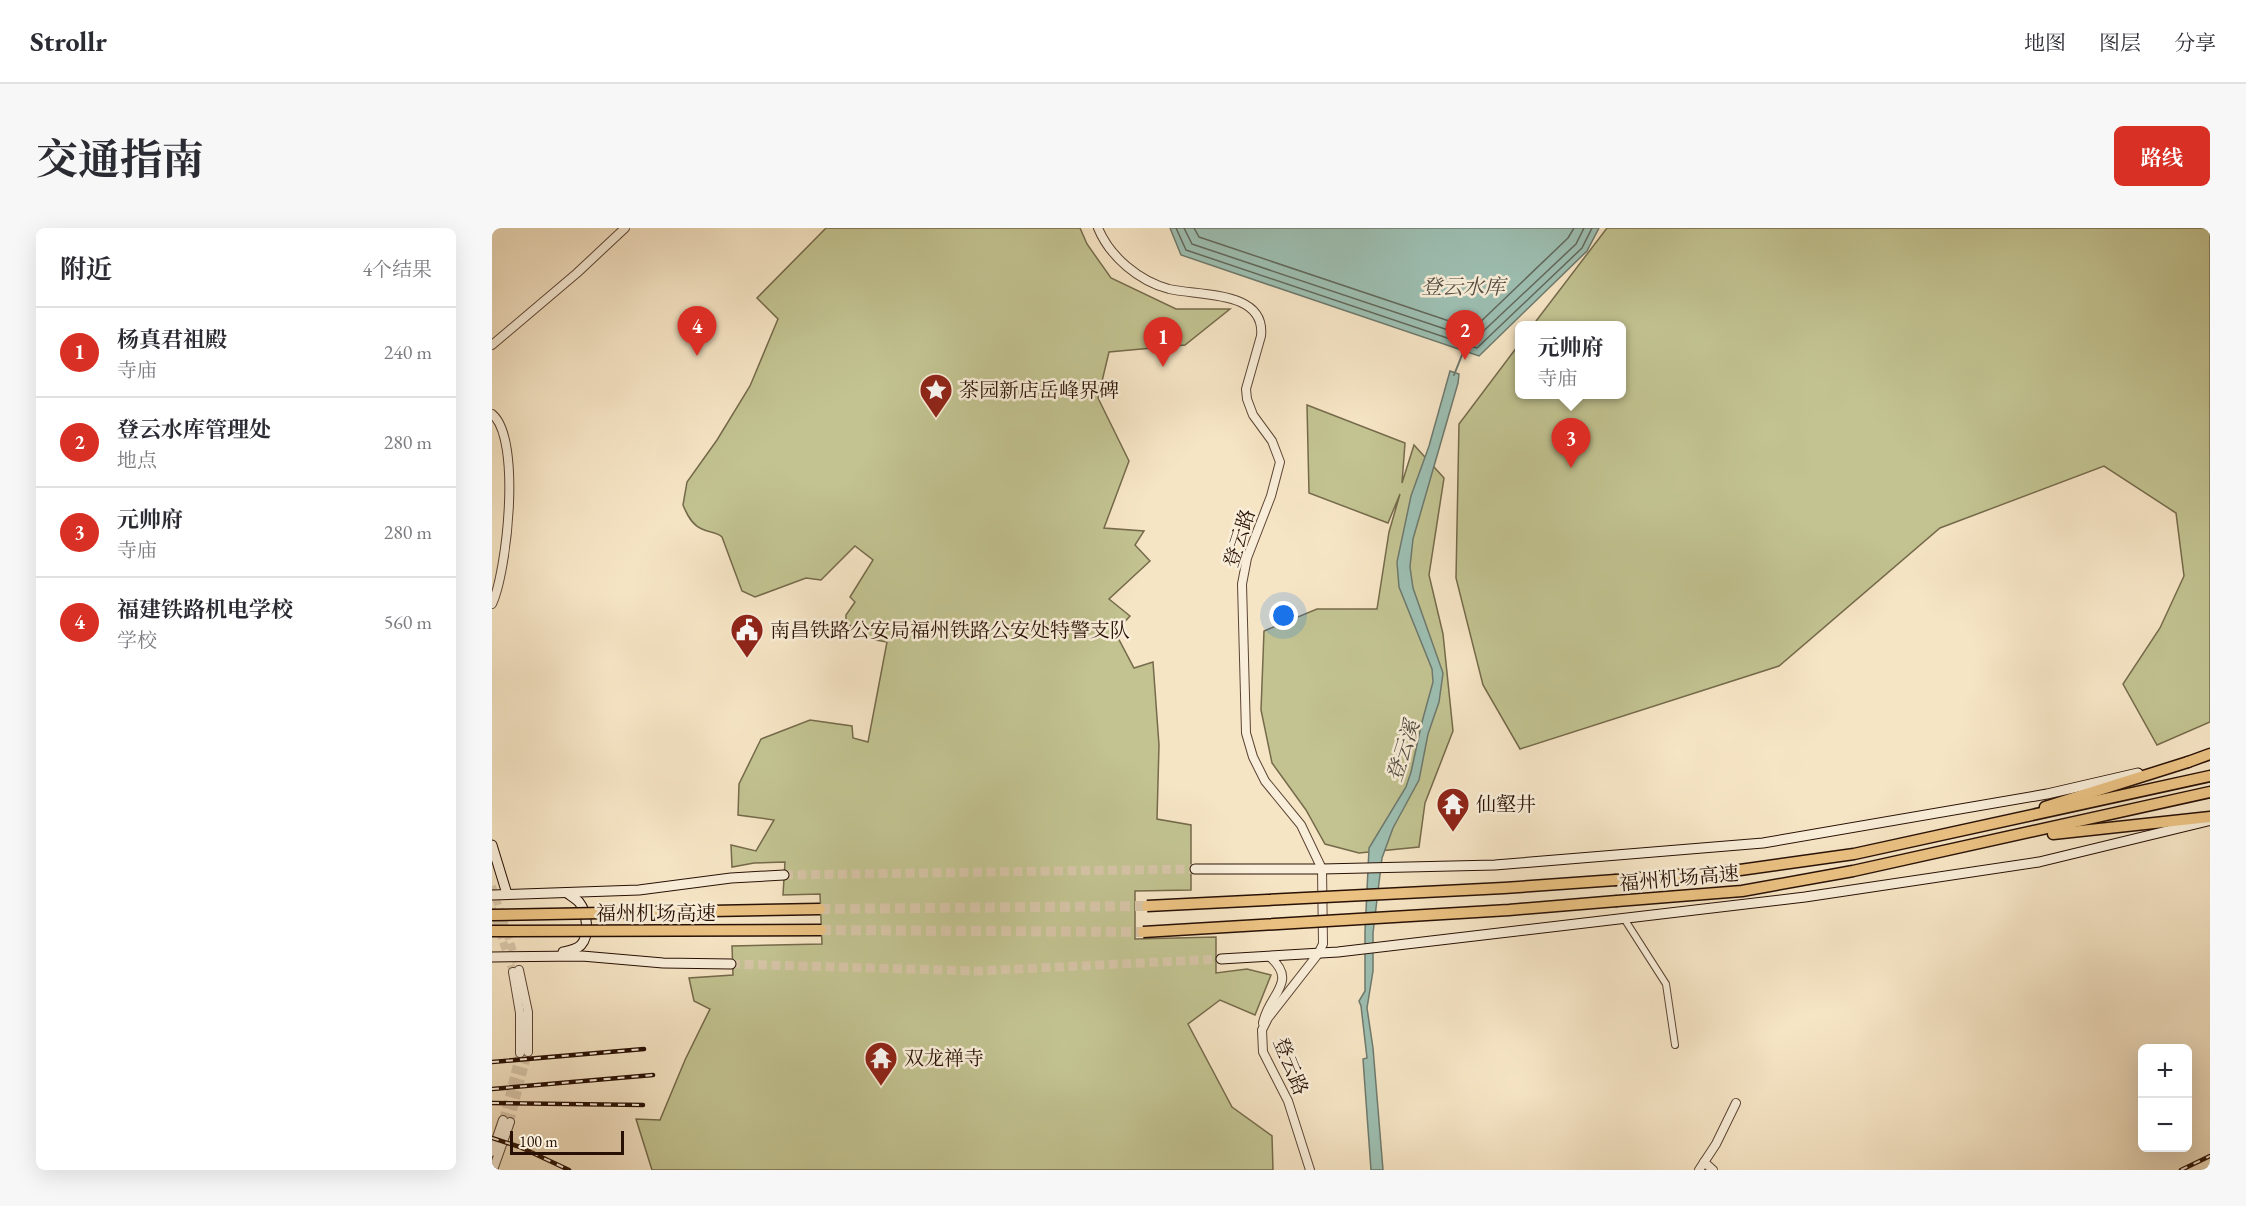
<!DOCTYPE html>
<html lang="zh">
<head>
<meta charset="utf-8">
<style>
	:root { --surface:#fff; --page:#f7f7f7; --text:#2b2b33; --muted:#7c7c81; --line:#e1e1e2; --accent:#d93025 }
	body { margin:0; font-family:"EB Garamond","Noto Serif SC",serif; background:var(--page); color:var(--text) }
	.controls { position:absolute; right:18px; bottom:18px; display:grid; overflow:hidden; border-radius:9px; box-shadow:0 6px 24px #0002 }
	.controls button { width:54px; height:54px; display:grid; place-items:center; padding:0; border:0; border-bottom:2px solid var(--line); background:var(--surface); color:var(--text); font:30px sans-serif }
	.scale { position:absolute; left:18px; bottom:15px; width:114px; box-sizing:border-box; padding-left:6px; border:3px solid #281005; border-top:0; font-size:16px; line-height:21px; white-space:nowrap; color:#281005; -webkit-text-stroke:4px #f9eed9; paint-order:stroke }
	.you { position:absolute; left:792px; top:388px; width:21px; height:21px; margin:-15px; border:4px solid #fff; border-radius:50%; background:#1a73e8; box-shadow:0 0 0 9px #1a73e833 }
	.badge { display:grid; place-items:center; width:39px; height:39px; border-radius:50%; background:var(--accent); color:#fff; font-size:20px; font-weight:700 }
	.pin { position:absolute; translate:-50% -50px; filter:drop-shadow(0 2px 3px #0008) }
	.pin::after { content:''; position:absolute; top:32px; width:21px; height:18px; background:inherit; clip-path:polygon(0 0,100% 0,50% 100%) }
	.popup { position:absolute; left:1023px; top:93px; width:111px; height:78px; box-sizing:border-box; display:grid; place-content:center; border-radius:9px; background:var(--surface); filter:drop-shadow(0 2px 4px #0005); font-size:20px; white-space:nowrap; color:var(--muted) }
	.popup b { font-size:22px; color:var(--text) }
	.popup::after { content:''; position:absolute; left:50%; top:100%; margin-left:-12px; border:12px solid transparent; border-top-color:var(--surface) }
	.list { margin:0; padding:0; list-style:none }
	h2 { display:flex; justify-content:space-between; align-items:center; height:78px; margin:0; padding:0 24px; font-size:26px }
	h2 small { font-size:20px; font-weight:400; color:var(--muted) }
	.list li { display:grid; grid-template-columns:39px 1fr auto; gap:18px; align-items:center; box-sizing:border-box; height:90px; padding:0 24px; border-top:2px solid var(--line) }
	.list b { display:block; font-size:22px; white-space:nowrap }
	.list p { margin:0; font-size:20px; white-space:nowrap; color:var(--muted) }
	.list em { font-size:20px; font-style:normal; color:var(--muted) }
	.map { position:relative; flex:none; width:1718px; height:942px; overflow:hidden; border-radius:9px }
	header { display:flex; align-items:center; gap:36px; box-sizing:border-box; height:84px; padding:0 30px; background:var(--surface); border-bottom:2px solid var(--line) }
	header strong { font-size:28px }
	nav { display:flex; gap:33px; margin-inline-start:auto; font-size:21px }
	.intro { display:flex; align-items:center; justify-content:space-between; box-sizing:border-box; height:144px; padding:0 36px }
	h1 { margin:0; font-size:42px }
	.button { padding:15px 27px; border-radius:9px; background:var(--accent); color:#fff; font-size:21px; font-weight:700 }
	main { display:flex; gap:36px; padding:0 36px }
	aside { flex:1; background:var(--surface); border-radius:9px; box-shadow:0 6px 24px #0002 }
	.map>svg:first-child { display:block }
</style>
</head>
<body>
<header>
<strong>Strollr</strong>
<nav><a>地图</a><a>图层</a><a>分享</a></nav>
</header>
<div class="intro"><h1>交通指南</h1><a class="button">路线</a></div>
<main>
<aside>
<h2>附近<small>4个结果</small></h2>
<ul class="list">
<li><span class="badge">1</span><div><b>杨真君祖殿</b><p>寺庙</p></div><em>240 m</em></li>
<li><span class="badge">2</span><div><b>登云水库管理处</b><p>地点</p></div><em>280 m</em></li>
<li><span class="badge">3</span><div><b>元帅府</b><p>寺庙</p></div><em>280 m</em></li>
<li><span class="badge">4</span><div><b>福建铁路机电学校</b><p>学校</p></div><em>560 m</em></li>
</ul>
</aside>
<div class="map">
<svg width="1718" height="942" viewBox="0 0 1718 942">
	<rect width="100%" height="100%" fill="#f6e5c5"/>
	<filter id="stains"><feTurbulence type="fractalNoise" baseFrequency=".00333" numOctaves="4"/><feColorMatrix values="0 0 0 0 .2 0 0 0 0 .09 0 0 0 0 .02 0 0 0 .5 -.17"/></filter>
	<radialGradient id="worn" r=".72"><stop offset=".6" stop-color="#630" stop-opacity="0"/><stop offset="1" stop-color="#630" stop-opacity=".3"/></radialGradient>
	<!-- green -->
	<g fill="#c2c391" stroke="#756a4b" stroke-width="1.5">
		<path d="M334,0H588L595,16L619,50L684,81H738L693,117L617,124L606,170L637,233L612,300L652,303L643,317L658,333L617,371L638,388L623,404L642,440L661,434L667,517L665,591L699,597V662L643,663V711L724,709V745L755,741L779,747L763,787L728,772L696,796L740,879L780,908L781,942H160L144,891L168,892L193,832L218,781L202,773L197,750L241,747L240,718L330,716L328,666L291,667L293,634L262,635L240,639L239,617L264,623L282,592L246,587L247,556L269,511L318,492L360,498L361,510L376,514L395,414L373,410V400L359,398L354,394V387L363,374L358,369L381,332L363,318L329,352L314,350L263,369L250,363L230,309C224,303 217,305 210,301C200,297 195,287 191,277L195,254L225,212L258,158L286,91L265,70Z"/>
		<polygon points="1115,0 1718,0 1718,494 1665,517 1631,456 1668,400 1692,348 1684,285 1612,238 1448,300 1287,438 1028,521 991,457 964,350 967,196 1028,115 1028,166 1130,166 1130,98 1041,97"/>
		<polygon points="815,177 913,215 910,255 922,217 952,250 937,347 951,406 961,503 933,575 927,619 867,625 833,616 814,582 780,535 769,482 772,403 825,381 885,381 897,304 908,266 896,295 817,265"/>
	</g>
	<!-- water -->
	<g fill="#9dbfb2" stroke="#6e796d" stroke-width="1.5">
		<polygon points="678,0 1107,0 1095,23 987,128 689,27"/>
		<polygon points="958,143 967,146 966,155 921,311 918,339 921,360 951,445 947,474 936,506 927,552 901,600 890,630 881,705 881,743 875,780 881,820 891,942 879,942 871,831 875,830 869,778 867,773 873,763 873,704 877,620 914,559 919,544 930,494 941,454 940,441 907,359 905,334 919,268 937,218"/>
	</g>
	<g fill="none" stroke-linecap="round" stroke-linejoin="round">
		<!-- shore -->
		<g stroke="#62685c" stroke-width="1.5">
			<polyline points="684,0 694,22 985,120 1090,20 1100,0"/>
			<polyline points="692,0 700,16 983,111 1084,16 1092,0"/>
			<polyline points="702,0 707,9 981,101 1076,10 1082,0"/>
		</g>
		<!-- stream -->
		<polyline stroke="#6e796d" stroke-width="2" points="962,147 972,122"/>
		<!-- tertiary-tunnel -->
		<g stroke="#d7c5a8" stroke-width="8" stroke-dasharray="8 4" stroke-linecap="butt">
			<polyline points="0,658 27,742"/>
			<polyline points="0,680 21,744"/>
			<polyline points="11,892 28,825"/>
			<polyline points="18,894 36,824"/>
		</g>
		<!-- secondary-tunnel -->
		<g stroke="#d7c5a8" stroke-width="9" stroke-dasharray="9 4.5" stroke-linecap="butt">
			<polyline points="292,647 703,641"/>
			<polyline points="239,736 486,743 729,731"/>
		</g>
		<!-- motorway-tunnel -->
		<g stroke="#d7c5a8" stroke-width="10" stroke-dasharray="10 5" stroke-linecap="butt">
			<polyline points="328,681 655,678"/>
			<polyline points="329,702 651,704"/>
		</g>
		<!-- minor casing -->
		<g stroke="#5c4535" stroke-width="8">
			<polyline id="minor" points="1133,692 1174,756 1183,817"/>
		</g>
		<!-- tertiary casing -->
		<g stroke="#5c4535" stroke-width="10">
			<g id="tertiary">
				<path d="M606,0C618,29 647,53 677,61C707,68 774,62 769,108L754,161L755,171L761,187L780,213L788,234L779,268L755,330L750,356L754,505L761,529L773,553L809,597L830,641L831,716L826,726L776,790L770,802L771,824L796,873L818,942"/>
				<polyline points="0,117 85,45 133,0"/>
				<path d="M0,186C30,210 15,344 0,376"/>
				<polyline points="27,742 36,784 36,824"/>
				<polyline points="21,744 28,785 28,825"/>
				<path d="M771,795C776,767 807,754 778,729"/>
				<polyline points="0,924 11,892"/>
				<polyline points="1212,934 1221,942"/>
				<polyline points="1,942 18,894"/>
				<polyline points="1207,942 1224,916 1244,875"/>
			</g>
		</g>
		<!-- secondary casing -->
		<g stroke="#281005" stroke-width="11">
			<g id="secondary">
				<polyline points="0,617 15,666"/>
				<polyline points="703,641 830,641 1003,637 1271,615 1555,566 1646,545"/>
				<polyline points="0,667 147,662 239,650 292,647"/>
				<path d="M71,724C77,723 84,722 89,717C98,707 95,684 87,674C84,671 79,668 75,665"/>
				<polyline points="0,729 90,728 171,735 239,736"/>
				<polyline points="729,731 846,724 1313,669 1547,634 1716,593"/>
			</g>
		</g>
		<!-- trunk casing -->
		<g stroke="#281005" stroke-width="13">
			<polyline id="trunk" points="1696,534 1718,526"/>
		</g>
		<!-- motorway casing -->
		<g stroke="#281005" stroke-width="13">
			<g id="motorway">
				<polyline points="1553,579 1696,534"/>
				<polyline points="1561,606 1718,589"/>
				<polyline points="1124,652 1248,642 1362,626 1718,548"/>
				<polyline points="1125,673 1250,663 1361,643 1718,564"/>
			</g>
		</g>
		<!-- minor -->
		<use href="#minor" stroke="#f9eed9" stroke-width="6"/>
		<!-- tertiary -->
		<use href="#tertiary" stroke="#f9eed9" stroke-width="8"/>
		<!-- secondary -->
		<use href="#secondary" stroke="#f9eed9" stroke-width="9"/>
		<!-- trunk -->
		<use href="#trunk" stroke="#ebc282" stroke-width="10"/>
		<!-- motorway -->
		<use href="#motorway" stroke="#ebc282" stroke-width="10"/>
		<!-- rail casing -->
		<g stroke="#281005" stroke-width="4.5">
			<g id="rail">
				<polyline points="0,834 152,821"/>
				<polyline points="0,861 161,847"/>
				<polyline points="0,875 151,877"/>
				<polyline points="0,910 28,919 77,942"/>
				<polyline points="1689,942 1718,928"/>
			</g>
		</g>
		<!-- rail -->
		<use href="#rail" stroke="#f9eed9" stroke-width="2" stroke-dasharray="7" stroke-linecap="butt"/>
		<!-- motorway-bridge casing -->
		<g stroke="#281005" stroke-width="13" stroke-linecap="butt">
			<g id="motorway-bridge">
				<polyline points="655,678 1012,660 1124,652"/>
				<polyline points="0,687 328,681"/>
				<polyline points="0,703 329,702"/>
				<polyline points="651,704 1017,682 1125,673"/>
			</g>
		</g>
		<!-- motorway-bridge -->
		<use href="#motorway-bridge" stroke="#ebc282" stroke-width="10"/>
	</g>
	<!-- icons -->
	<defs>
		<g id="sight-pin" transform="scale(1.725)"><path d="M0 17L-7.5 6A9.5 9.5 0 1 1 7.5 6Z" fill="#8f2418" stroke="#f9eed9"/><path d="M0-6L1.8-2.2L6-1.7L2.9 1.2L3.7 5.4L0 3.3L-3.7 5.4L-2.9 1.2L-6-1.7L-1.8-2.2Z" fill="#fff"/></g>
		<g id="civic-pin" transform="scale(1.725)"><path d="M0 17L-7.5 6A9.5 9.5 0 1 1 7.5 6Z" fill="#8f2418" stroke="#f9eed9"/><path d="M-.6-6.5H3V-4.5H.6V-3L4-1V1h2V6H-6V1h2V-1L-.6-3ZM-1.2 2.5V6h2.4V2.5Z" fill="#fff"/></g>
		<g id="temple-pin" transform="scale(1.725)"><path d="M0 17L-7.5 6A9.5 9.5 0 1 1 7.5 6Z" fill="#8f2418" stroke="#f9eed9"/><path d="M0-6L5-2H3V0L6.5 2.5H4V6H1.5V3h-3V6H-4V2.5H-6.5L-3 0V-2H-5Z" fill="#fff"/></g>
	</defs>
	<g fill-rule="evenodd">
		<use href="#sight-pin" x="444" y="162"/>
		<use href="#civic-pin" x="255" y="402"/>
		<use href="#temple-pin" x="961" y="576"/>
		<use href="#temple-pin" x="389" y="830"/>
	</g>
	<g text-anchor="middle" stroke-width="5" stroke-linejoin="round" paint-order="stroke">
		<!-- poi labels -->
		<g font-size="20" fill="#281005" stroke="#f9eed9" text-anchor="start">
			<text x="467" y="169">茶园新店岳峰界碑</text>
			<text x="278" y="409">南昌铁路公安局福州铁路公安处特警支队</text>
			<text x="984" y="583">仙壑井</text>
			<text x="412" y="837">双龙禅寺</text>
		</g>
		<!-- street labels -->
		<g font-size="20" fill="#281005" stroke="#f9eed9">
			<text transform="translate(747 310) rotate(-72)" y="7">登云路</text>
			<text transform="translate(1187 650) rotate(-5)" y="7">福州机场高速</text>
			<text x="164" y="692">福州机场高速</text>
			<text transform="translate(799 838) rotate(68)" y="7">登云路</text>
		</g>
		<!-- water labels -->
		<g font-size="21" font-style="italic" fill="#514d42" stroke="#f9eed9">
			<text x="971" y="66">登云水库</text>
			<text transform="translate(911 523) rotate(-72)" y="7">登云溪</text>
		</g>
	</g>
	<rect width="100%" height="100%" filter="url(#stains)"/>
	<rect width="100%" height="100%" fill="url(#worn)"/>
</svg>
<div class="controls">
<button>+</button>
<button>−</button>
</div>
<div class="scale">100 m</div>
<div class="you"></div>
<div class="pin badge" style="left:671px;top:139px">1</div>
<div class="pin badge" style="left:973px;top:132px">2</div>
<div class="pin badge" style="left:1079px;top:240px">3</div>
<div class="popup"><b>元帅府</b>寺庙</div>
<div class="pin badge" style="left:205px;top:128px">4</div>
</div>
</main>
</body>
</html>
